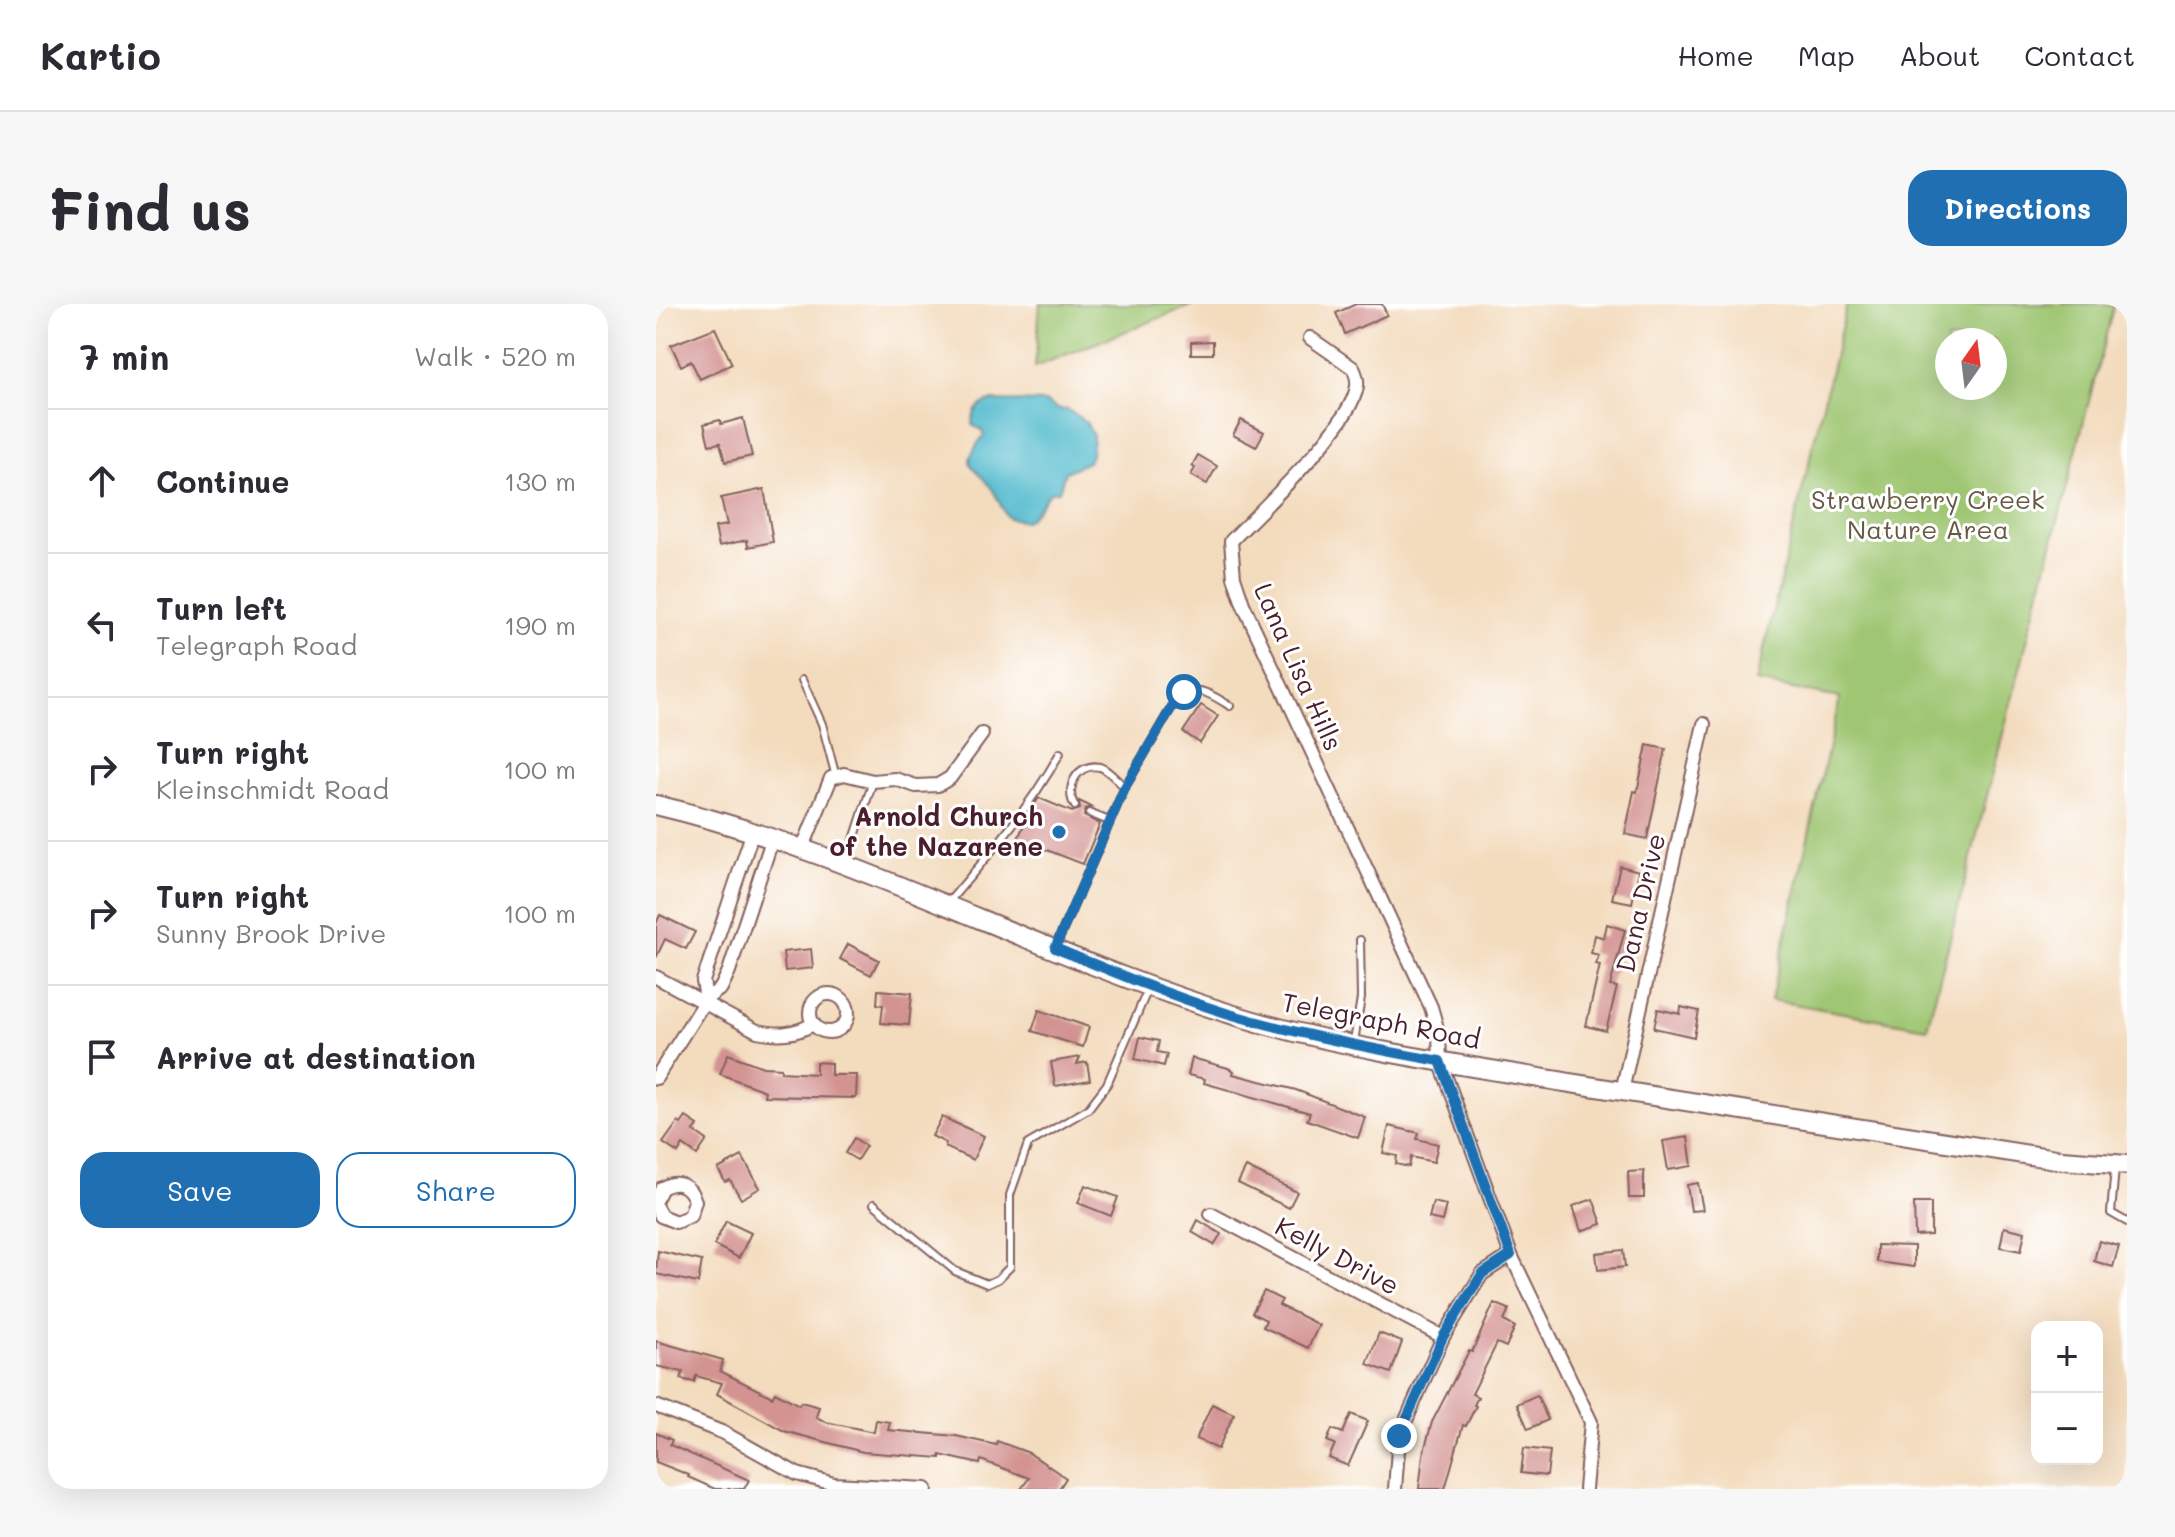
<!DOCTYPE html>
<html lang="en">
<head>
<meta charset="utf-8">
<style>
	:root { --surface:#fff; --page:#f7f7f7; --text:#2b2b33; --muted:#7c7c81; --line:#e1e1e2; --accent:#1f6fb2 }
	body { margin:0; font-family:Mali,sans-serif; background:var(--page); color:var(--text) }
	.controls { position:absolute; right:24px; bottom:24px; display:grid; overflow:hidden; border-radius:16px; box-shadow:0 8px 32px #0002 }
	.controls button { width:72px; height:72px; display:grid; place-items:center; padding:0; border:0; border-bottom:2px solid var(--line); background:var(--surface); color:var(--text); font:40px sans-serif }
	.compass { position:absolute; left:1279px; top:24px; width:72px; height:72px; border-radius:50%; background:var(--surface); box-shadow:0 8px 32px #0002; rotate:14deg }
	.stop { position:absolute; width:24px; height:24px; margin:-18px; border:6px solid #1f6fb2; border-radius:50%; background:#fff }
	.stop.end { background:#1f6fb2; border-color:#fff; box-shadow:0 2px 8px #0008 }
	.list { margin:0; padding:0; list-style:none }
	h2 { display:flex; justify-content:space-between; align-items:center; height:104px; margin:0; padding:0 32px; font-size:34px }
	h2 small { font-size:26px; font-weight:400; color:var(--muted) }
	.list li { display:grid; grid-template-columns:52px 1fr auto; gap:24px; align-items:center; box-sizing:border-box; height:144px; padding:0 32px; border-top:2px solid var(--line) }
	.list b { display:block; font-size:30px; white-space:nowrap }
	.list p { margin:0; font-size:26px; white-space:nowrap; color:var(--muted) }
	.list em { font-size:26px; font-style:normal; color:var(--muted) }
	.actions { display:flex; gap:16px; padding:24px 32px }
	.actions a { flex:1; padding:18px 0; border:2px solid var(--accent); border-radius:24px; text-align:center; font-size:28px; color:var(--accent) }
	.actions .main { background:var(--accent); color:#fff }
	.icon { flex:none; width:44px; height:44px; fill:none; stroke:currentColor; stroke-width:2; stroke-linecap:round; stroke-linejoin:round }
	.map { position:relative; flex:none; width:1471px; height:1185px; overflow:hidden; border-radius:24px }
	header { display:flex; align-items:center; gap:48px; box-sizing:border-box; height:112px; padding:0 40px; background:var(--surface); border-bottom:2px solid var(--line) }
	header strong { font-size:38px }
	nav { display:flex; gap:44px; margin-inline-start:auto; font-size:28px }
	.intro { display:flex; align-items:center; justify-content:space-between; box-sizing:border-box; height:192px; padding:0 48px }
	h1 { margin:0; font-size:56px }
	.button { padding:20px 36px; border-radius:24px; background:var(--accent); color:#fff; font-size:28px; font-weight:700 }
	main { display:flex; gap:48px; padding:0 48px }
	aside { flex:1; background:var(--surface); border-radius:24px; box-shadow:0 8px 32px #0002 }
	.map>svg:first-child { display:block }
</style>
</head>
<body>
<header>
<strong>Kartio</strong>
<nav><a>Home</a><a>Map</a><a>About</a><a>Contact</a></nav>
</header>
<div class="intro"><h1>Find us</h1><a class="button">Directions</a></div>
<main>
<aside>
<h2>7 min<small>Walk · 520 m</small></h2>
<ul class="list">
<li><svg class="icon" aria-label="ahead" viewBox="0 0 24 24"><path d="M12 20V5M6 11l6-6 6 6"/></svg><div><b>Continue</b></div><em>130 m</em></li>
<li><svg class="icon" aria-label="left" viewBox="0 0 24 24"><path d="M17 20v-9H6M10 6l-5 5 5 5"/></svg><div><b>Turn left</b><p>Telegraph Road</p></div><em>190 m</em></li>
<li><svg class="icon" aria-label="right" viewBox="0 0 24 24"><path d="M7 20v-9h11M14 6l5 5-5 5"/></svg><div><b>Turn right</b><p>Kleinschmidt Road</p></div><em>100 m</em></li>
<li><svg class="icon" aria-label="right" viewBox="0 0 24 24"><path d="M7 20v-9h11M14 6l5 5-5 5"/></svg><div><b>Turn right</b><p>Sunny Brook Drive</p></div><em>100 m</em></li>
<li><svg class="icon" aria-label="arrive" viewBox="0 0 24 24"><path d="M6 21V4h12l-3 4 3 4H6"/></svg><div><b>Arrive at destination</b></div></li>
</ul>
<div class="actions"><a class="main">Save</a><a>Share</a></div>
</aside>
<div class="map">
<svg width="1471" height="1185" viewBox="0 0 1471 1185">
	<rect width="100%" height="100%" fill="#fff"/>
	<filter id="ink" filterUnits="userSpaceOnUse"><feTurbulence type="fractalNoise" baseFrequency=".0125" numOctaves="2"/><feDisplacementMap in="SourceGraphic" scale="16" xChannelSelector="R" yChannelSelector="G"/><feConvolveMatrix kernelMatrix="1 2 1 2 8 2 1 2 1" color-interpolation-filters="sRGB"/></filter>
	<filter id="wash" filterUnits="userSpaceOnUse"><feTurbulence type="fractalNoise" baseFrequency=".006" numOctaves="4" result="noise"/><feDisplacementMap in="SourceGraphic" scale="32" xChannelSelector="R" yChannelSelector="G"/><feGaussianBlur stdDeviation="1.8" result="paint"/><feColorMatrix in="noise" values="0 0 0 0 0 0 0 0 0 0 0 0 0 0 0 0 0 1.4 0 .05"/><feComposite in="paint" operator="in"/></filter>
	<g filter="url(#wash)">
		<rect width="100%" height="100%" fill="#f3dbbd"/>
		<!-- green -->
		<g fill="#9fc672" stroke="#74724e" stroke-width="2" fill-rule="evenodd">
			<polygon points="384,0 539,0 379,63"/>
			<path d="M1191,0H1458L1271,724L1115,696L1184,394L1100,378ZM1291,36H1339V84H1291Z"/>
		</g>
		<!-- water -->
		<path fill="#4fb9cc" stroke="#4c6c7c" stroke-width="2" d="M334,97L390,98L401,105L412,106L430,118L437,132L435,150L432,158L409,168L403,187L394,188L375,213L369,217L352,214C345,205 343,195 336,185C317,158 302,166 328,131L324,125L316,121C317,108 321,101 334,97Z"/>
		<g id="blocks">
			<!-- building -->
			<g fill="#d39391">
				<polygon points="700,0 726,0 731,11 689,30 680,9"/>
				<polygon points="59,24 76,60 44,75 35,57 25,62 15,41"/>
				<polygon points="557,37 557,50 535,50 535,38"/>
				<polygon points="87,114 96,152 69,158 64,139 53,141 48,120 64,116 65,120"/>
				<polygon points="585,116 608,128 600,143 577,131"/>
				<polygon points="542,151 561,162 551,180 535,171 539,164 536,162"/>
				<polygon points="108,185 117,238 92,243 91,236 63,242 59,223 71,221 65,194"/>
				<polygon points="545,401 562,412 544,439 527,428"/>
				<polygon points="991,441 1010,445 991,535 969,530 978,487 981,488"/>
				<polygon points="383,494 416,508 424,505 423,497 436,503 429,505 428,512 444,520 427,560 362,535 373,508"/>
				<polygon points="964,562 983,567 976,599 956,595"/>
				<polygon points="4,611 39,628 30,645 9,635 0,654 0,620"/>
				<polygon points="951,620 969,626 954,682 961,683 950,727 930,722 944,661 940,660 943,651 935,649 939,631 948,634"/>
				<polygon points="192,640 223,656 215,671 184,655"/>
				<polygon points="155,645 157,664 129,667 127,648"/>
				<polygon points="222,686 256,689 253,721 225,719 227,701 221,700"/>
				<polygon points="1025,703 1043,707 1038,733 998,724 1002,705 1024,710"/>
				<polygon points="383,706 433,723 427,743 376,727"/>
				<polygon points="484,733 503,737 501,748 511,750 508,762 479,755"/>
				<polygon points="72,750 107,763 125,764 125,768 160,770 160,758 175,759 175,771 201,771 200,794 108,792 109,787 64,770"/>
				<polygon points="424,753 421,760 431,758 434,776 399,782 395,758"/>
				<polygon points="536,754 572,764 578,767 577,770 640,786 709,813 702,834 651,816 654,809 548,779 549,775 532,771"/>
				<polygon points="30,813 42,821 38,827 51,836 41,851 27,841 22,849 7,839 22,818 25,820"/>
				<polygon points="286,813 328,832 317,856 289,843 290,839 276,832"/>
				<polygon points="733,822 763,829 761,835 782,840 778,858 755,853 753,863 740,860 741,852 727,849"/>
				<polygon points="1032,833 1036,862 1012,866 1007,837"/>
				<polygon points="198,834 210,842 201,856 189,849"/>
				<polygon points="86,852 104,884 85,895 74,876 69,878 62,865"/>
				<polygon points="590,863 641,888 633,904 582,879"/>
				<polygon points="988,867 988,894 973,894 972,868"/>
				<polygon points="1042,879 1047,906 1035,907 1031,881"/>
				<polygon points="429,881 462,893 455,912 422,899"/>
				<polygon points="937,895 946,920 925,927 917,902"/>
				<polygon points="777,898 790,901 786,917 773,914"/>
				<polygon points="1258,899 1275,899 1275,931 1259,932"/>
				<polygon points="542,916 565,930 558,941 536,928"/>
				<polygon points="70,917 95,929 83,954 58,941"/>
				<polygon points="1348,923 1369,928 1365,947 1344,943"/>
				<polygon points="1443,937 1463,942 1457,963 1438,957"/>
				<polygon points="1221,941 1258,942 1258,963 1221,958"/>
				<polygon points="967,946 969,963 942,966 940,949"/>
				<polygon points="2,947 46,957 42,979 0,970"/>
				<polygon points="608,987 626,996 623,1001 663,1021 652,1044 607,1023 610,1016 596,1009"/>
				<polygon points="838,999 853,1005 848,1017 859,1023 850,1043 841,1039 816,1090 822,1093 818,1101 820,1102 810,1122 807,1121 789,1185 763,1185 767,1151 776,1118 813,1047 816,1048"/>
				<polygon points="723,1029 746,1038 735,1069 711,1060"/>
				<polygon points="0,1037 67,1056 64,1067 116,1093 119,1088 143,1101 145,1098 163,1103 160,1113 170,1118 218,1128 220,1116 234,1118 232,1126 300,1132 340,1141 341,1137 373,1149 410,1174 403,1185 365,1185 373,1174 325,1156 324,1160 284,1151 284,1154 207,1148 128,1127 61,1090 66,1079 40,1072 38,1078 25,1075 27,1068 0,1062"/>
				<polygon points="881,1091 892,1116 872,1125 861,1100"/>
				<polygon points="556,1100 578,1110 562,1145 540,1135"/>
				<polygon points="695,1110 712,1117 692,1162 673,1154 679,1140 671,1137 676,1125 687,1129"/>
				<polygon points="0,1129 16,1136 14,1141 93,1176 88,1185 59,1185 32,1173 33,1171 0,1158"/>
				<polygon points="868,1144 894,1147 891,1172 865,1169"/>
			</g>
		</g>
	</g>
	<g filter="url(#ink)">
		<use href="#blocks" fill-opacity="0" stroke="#85615e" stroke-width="2"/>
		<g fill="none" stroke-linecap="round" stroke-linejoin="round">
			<!-- lane casing -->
			<g stroke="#85615e" stroke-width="10">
				<g id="lane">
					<polyline points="146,376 166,420 180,473"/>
					<path d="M419,502C408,485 421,458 444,463C453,466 461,477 469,483"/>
					<polyline points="433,509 453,517"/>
					<polyline points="191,557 217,477"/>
					<path d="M291,600C333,551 373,505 404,449"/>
					<path d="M399,644L469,483L520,396C538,377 556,391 574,402"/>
					<polyline points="698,738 705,694 704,636"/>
					<polyline points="1459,864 1455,909 1471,918"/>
					<polyline points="218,900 299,967 331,980 342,975 354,963 354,891 372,840 432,805 451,780 492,685"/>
				</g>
			</g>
			<!-- street casing -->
			<g stroke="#85615e" stroke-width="16">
				<g id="street">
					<path d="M654,34L697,64C700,70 702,75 701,82C696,121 604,207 575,237L578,273L587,300L775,703L783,731L784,757L855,951L935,1118L929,1185"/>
					<polyline points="147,543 175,474 188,470 217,477 239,475 260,482 282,481 294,474 326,430"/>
					<path d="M0,673L101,727C122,731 138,731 157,720"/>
					<circle cx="173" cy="709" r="19"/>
					<polyline points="50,695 47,677 97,527"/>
					<polyline points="0,774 50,695 65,684 73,667 117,533"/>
					<polyline points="966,787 1048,420"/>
					<path d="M0,895L6,884C21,875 34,881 39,897L34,912L20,918L5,912L0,903"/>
					<polyline points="555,910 787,1033"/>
					<polyline points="0,1102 68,1129 141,1170 178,1180 270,1185"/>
					<polyline points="739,1185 743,1132 787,1033 826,970 855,951"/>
				</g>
			</g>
			<!-- primary casing -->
			<g stroke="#85615e" stroke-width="22">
				<path id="primary" d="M0,501C212,551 403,663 612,721C711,748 814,762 914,779C1078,806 1242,830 1406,856L1471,861"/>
			</g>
			<!-- lane -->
			<use href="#lane" stroke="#fff" stroke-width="6"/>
			<!-- street -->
			<use href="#street" stroke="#fff" stroke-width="12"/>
			<!-- primary -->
			<use href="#primary" stroke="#fff" stroke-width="18"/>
		</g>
	</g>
	<g fill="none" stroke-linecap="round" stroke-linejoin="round" filter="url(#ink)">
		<!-- route -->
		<path stroke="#1f6fb2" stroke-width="10" d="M528,388L517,401L469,483L399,644C455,667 512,691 570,709C640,730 711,744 784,757L855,951L826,970L787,1033L743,1132"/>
	</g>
	<!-- markers -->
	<circle fill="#1f6fb2" stroke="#fff" stroke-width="3" cx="403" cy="528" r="8"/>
	<g text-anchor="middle" stroke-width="6" stroke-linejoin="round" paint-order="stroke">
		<!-- park labels -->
		<g font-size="26" fill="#685944" stroke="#fff">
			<text x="1272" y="205">Strawberry Creek<tspan x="1272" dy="30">Nature Area</tspan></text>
		</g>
		<!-- street labels -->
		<g font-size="26" fill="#4a1f2b" stroke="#fff">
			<text transform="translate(642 363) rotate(66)" y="9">Lana Lisa Hills</text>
			<text transform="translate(985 599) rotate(-77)" y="9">Dana Drive</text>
			<text transform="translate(725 717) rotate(11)" y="9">Telegraph Road</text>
			<text transform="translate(681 952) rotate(28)" y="9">Kelly Drive</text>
		</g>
		<!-- poi labels -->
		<g font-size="26" font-weight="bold" fill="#4a1f2b" stroke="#fff" text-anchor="end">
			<text x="387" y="522">Arnold Church<tspan x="387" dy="30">of the Nazarene</tspan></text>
		</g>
	</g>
</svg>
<div class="controls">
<button>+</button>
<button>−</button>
</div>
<svg class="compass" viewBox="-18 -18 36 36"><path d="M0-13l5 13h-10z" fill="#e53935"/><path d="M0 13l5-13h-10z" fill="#7c7c81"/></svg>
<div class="stop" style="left:528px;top:388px"></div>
<div class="stop end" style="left:743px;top:1132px"></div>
</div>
</main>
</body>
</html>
